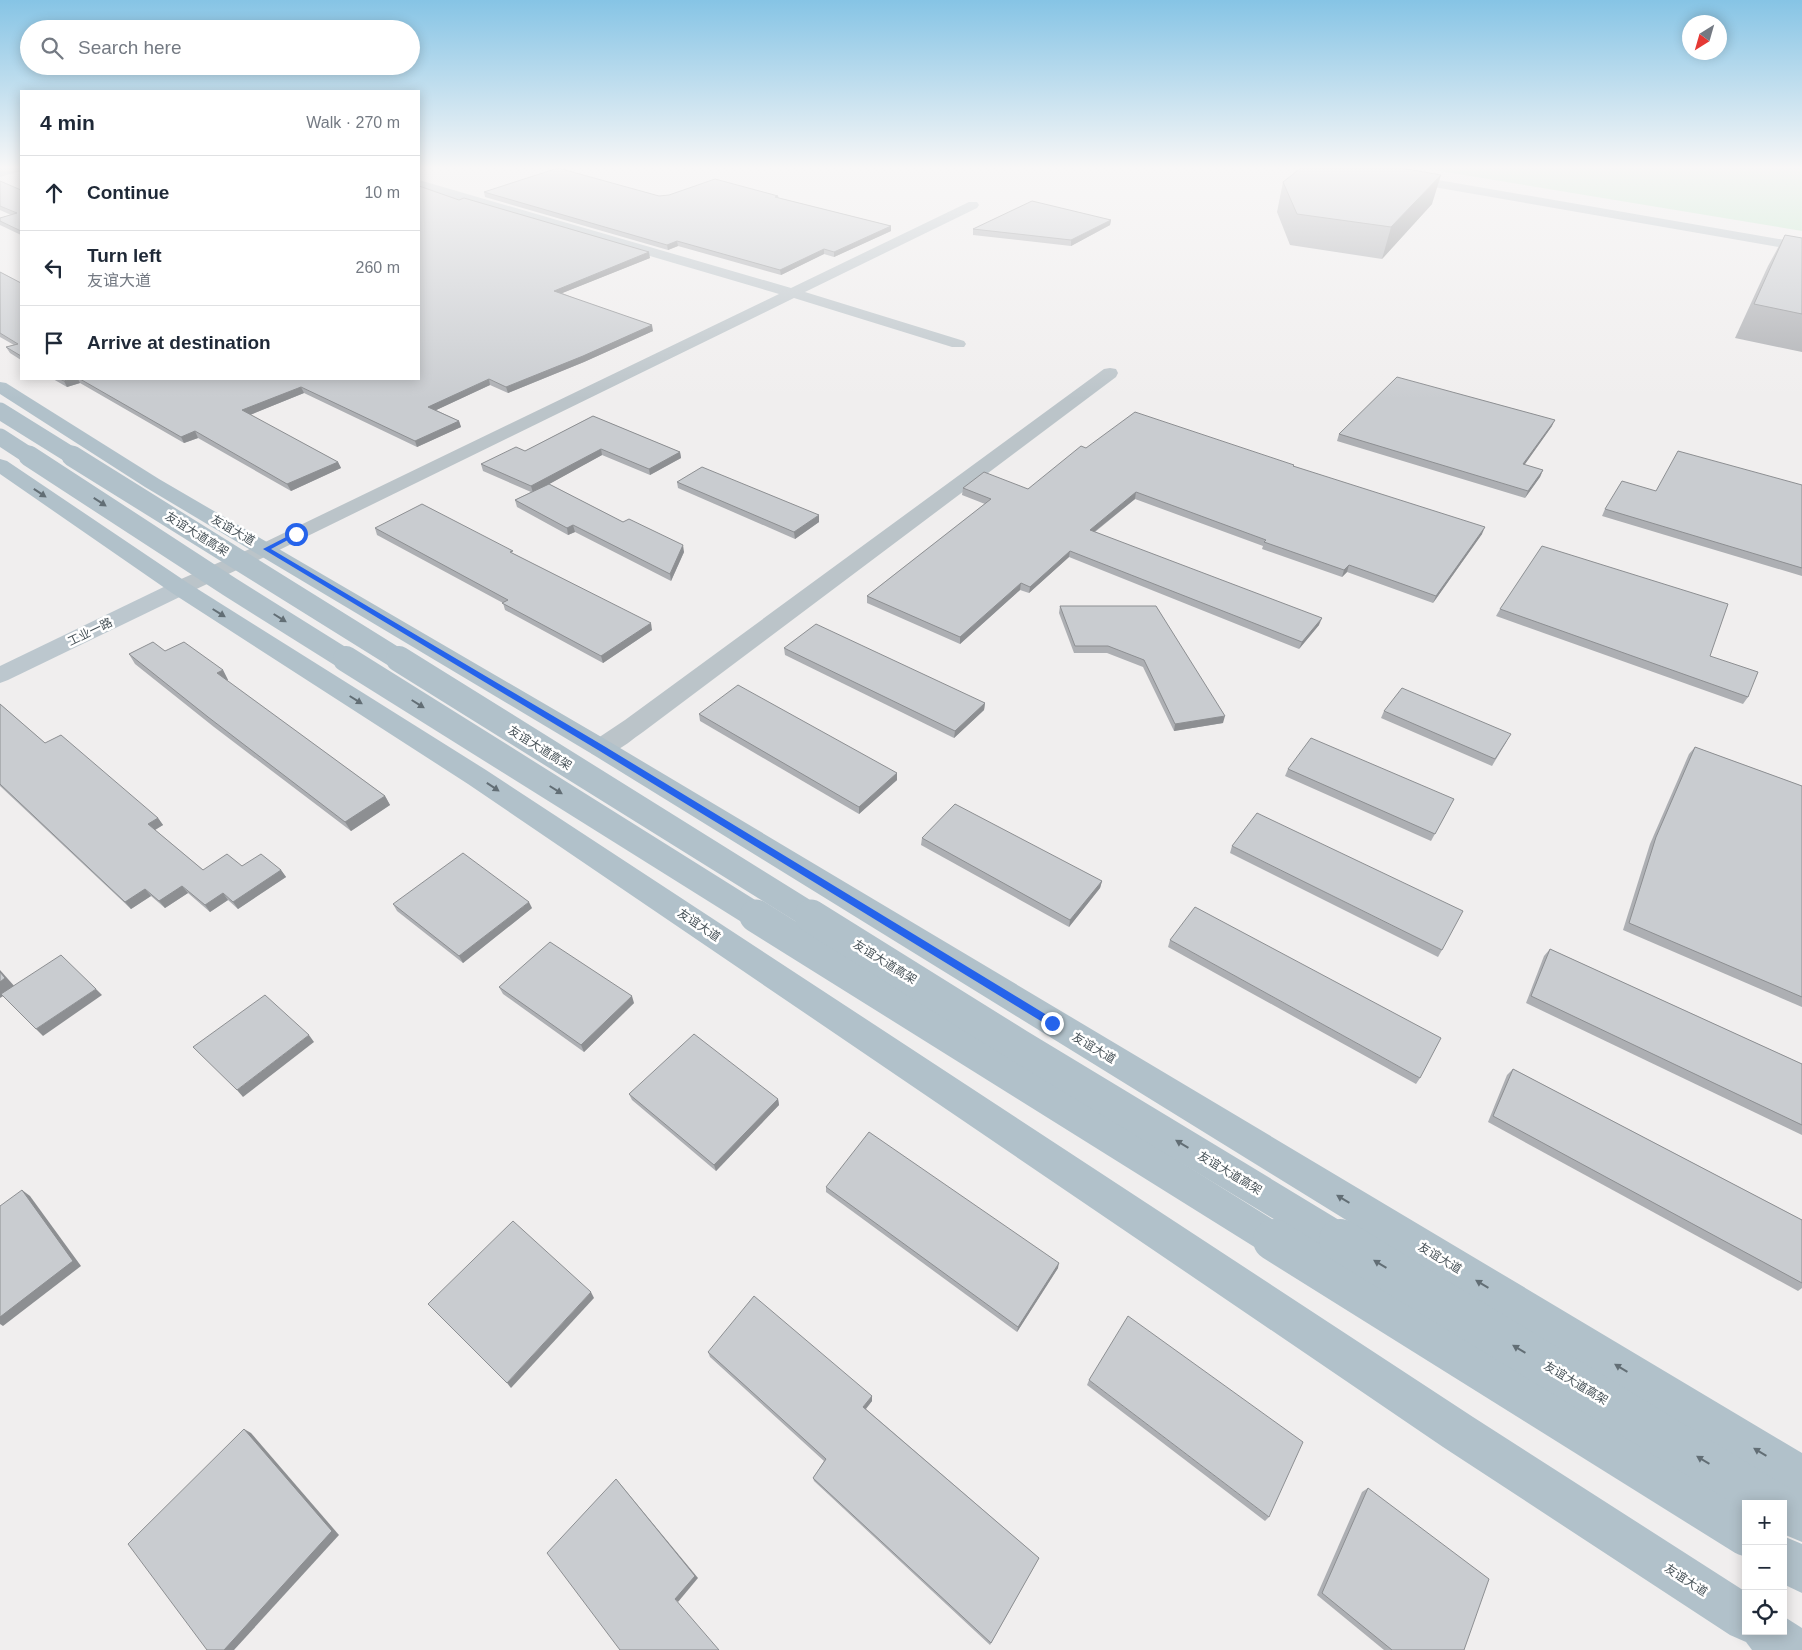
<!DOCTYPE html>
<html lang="en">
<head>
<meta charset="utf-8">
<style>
	:root { --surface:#fff; --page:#f2f2f3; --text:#1f2937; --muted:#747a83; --line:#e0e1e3 }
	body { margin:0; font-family:Helvetica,"Noto Sans SC",sans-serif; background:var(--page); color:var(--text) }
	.controls { position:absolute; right:15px; bottom:15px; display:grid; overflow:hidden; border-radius:0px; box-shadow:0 2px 12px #0003 }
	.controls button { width:45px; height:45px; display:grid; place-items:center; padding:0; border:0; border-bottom:1px solid var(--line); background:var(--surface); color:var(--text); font:25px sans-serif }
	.compass { position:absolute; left:1682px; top:15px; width:45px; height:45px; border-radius:50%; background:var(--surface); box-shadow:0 2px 12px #0003; rotate:217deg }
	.stop { position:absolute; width:15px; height:15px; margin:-11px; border:4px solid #2563eb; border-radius:50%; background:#fff }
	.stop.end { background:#2563eb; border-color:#fff; box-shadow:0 1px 5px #0008 }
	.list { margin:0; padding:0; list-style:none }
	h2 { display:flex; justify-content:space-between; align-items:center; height:65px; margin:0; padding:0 20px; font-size:21px }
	h2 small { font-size:16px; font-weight:400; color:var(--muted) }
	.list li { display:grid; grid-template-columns:32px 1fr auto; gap:15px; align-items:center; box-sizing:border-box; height:75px; padding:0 20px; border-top:1px solid var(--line) }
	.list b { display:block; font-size:19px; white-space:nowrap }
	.list p { margin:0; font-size:16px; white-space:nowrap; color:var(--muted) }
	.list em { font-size:16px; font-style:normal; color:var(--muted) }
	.icon { flex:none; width:28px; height:28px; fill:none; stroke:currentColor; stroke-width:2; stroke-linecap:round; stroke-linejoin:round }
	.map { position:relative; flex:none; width:1802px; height:1650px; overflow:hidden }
	.search { position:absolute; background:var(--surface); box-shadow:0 2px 12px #0003; left:20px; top:20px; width:400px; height:55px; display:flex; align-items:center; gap:12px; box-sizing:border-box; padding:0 18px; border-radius:28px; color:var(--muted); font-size:19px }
	.panel { position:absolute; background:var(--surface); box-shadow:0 2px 12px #0003; left:20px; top:90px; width:400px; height:290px; border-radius:0px }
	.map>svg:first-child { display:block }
</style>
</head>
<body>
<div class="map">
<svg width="1802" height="1650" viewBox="0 0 1802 1650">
	<rect width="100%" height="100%" fill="#f0eeee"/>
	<!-- green -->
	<polygon fill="#c1e9cb" points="1422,168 1802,168 1802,231"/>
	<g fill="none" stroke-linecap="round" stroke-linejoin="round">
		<!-- street -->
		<g fill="#bbc4c9" fill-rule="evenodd">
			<polygon points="4,168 21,168 21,171 0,177 0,169"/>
			<polygon points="1341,168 1369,168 1802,243 1802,251 1347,172"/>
			<polygon points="419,180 791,288 969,202 977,202 979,205 977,208 805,292 964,341 966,344 964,347 952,347 794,298 273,553 188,593 180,595 172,593 169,588 172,583 259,545 779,294 419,188"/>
			<path d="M1110,368L1116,369L1118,373L1116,377L643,732C628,742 611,760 592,754L588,748L592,742L625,720L1104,369Z"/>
		</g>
		<!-- secondary -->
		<polygon fill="#bcc7ce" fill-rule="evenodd" points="180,581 188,583 191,588 188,593 8,680 0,683 0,666 172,583"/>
		<!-- primary -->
		<g fill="#b1c1ca" fill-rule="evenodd">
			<polygon points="0,382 6,383 159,479 610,742 1802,1453 1802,1542 1783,1534 1783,1504 1763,1504 1767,1493 1780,1488 592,754 145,487 0,394"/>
			<polygon points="0,459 7,461 188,583 486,770 1473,1417 1746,1592 1746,1631 1783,1631 1783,1616 1802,1628 1802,1650 1752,1650 1746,1642 1730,1635 1443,1447 468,784 172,593 0,474"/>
			<polygon points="1783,1536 1802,1544 1802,1593 1783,1584"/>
		</g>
		<!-- primary-bridge-far4 -->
		<g stroke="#b1c1ca" stroke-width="17">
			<polyline points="0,411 74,457"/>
			<polyline points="0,437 31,457"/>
		</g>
		<!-- primary-bridge-far3 -->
		<g stroke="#b1c1ca" stroke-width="21">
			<polyline points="29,456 230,587 348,661"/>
			<polyline points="72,456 401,661"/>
		</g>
		<!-- primary-bridge-far2 -->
		<g stroke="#b1c1ca" stroke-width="26">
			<polyline points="346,659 758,917"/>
			<polyline points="399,659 813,917"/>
		</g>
		<!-- primary-bridge-far1 -->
		<g stroke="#b1c1ca" stroke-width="33">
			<polyline points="756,916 1276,1241"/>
			<polyline points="811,916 1018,1045 1342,1241"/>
		</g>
		<!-- primary-bridge -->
		<g stroke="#b1c1ca" stroke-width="42">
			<polyline points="1274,1240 1746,1535"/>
			<polyline points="1340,1240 1775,1504"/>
		</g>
	</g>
	<!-- wall -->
	<g fill="#adafb3">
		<polygon points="0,181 21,190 21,235 0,225 0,218 11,215 0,210"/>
		<polygon points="1283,182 1432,204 1382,259 1290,245 1277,212"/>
		<polygon points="484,192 659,196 778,196 779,198 891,226 891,231 834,257 824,254 781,275 678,246 668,250 485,197"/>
		<polygon points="459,200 650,258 562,293 653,331 584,362 508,393 490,385 436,410 459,421 461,427 417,447 304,393 250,415 338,462 341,468 291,491 198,438 184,443 80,383 67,387 53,379 419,379"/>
		<polygon points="1111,220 1110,225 1071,246 973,235 973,229"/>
		<polygon points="1785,235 1802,238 1802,352 1735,338 1768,266"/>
		<polygon points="0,272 21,283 21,360 10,353 6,347 14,345 0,337"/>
		<polygon points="593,416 680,452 681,458 650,475 602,455 549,484 623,522 684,552 671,581 575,532 568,535 517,507 515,500 531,492 483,471 481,464 525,451"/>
		<polygon points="1552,426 1524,465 1543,470 1540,477 1525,498 1337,441 1339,434"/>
		<polygon points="1086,448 1293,466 1482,534 1433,603 1347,572 1342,577 1262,549 1263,546 1135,499 1095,532 1319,625 1299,649 1069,557 1029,593 1020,590 960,644 867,603 867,596 985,504 962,495 963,488 1028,489"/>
		<polygon points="677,482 819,522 795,539 678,488"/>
		<polygon points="1802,485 1802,576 1602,516 1605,509 1656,491"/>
		<polygon points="375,528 514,554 652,630 603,663 505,610 503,603 377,535"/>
		<polygon points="1060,606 1156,606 1223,723 1174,731 1143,667 1107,653 1074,653 1059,613"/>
		<polygon points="1500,609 1710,656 1748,697 1743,704 1496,616"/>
		<polygon points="784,648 985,703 984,710 954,738 785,655"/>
		<polygon points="165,651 223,670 228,680 227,681 385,796 390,805 351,831 214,727 135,664 129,654"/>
		<polygon points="0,704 45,743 158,818 163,825 155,830 203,870 242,866 281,870 286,877 238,909 228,900 210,912 188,893 165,908 151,896 131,909 0,786"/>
		<polygon points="1384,711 1507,741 1492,766 1381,718"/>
		<polygon points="699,714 897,773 897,780 859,814 700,721"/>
		<polygon points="1695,747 1802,786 1802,1007 1623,930 1650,844 1689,754"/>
		<polygon points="1288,769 1454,799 1431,841 1285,776"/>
		<polygon points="922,838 1102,881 1100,888 1069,927 921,845"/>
		<polygon points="1232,846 1442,950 1438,957 1230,853"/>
		<polygon points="393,904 532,908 463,963 397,911"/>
		<polygon points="1170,940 1420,1078 1416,1084 1168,947"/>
		<polygon points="1550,949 1802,1064 1802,1135 1526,1003 1544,956"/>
		<polygon points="499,987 634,1003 584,1052 503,994"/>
		<polygon points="1513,1069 1802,1220 1802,1288 1798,1291 1488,1122 1507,1075"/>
		<polygon points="629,1094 778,1099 779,1105 716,1171 632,1100"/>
		<polygon points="826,1187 1058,1268 1017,1332 826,1192"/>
		<polygon points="708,1352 872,1396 872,1401 866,1409 1039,1558 990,1645 814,1481 813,1478 824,1461 710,1357"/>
		<polygon points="1089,1380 1269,1517 1265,1521 1087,1385"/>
		<polygon points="1368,1488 1464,1650 1384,1650 1317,1595 1362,1492"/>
	</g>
	<!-- shaded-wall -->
	<g fill="#8d8f92">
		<polygon points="1441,175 1432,204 1382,259 1391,227"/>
		<polygon points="1111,220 1110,225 1071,246 1071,240"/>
		<polygon points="891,226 891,231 834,257 834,252"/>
		<polygon points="677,241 678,246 668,250 667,245"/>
		<polygon points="824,249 824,254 781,275 780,270"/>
		<polygon points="649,252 650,258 555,296 554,291"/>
		<polygon points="652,325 653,331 584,362 508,393 506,387"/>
		<polygon points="70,379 78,379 80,383 67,387 64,381"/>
		<polygon points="489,379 490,385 430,413 428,407"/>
		<polygon points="301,387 304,393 245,417 242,410"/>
		<polygon points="1555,420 1552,426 1520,471 1523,464"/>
		<polygon points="459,421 461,427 417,447 415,441"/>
		<polygon points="195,431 198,438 184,443 181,437"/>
		<polygon points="601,449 602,455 533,493 531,486"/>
		<polygon points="680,452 681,458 650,475 649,469"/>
		<polygon points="338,462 341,468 291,491 287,484"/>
		<polygon points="1543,470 1540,477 1525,498 1528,491"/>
		<polygon points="1136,492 1135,499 1089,536 1090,530"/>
		<polygon points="819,515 819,522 795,539 794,532"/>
		<polygon points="573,525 575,532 568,535 567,528"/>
		<polygon points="1485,527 1482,534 1433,603 1436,596"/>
		<polygon points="683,545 684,552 671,581 670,574"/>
		<polygon points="1070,551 1069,557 1029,593 1030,587"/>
		<polygon points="1349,565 1347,572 1342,577 1344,570"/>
		<polygon points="1021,583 1020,590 960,644 960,637"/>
		<polygon points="1322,618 1319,625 1299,649 1302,642"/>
		<polygon points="651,623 652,630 603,663 601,656"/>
		<polygon points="223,670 228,680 223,683 217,673"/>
		<polygon points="985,703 984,710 954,738 955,731"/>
		<polygon points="1225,716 1223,723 1174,731 1175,724"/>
		<polygon points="897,773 897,780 859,814 859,807"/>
		<polygon points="385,796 390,805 351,831 345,822"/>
		<polygon points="158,818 163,825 153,831 148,824"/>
		<polygon points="281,870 286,877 238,909 233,902"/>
		<polygon points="1102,881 1100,888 1069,927 1070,920"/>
		<polygon points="182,886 188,893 165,908 159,901"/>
		<polygon points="145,889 151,896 131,909 125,902"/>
		<polygon points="223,893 228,900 210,912 205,905"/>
		<polygon points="529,902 532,908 463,963 459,956"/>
		<polygon points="0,970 16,988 0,998"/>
		<polygon points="96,989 102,995 43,1036 36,1029"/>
		<polygon points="632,996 634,1003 584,1052 581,1045"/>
		<polygon points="309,1035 314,1042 243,1097 237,1090"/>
		<polygon points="778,1099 779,1105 716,1171 714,1165"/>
		<polygon points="22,1190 30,1196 81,1266 3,1326 0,1324 0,1317"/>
		<polygon points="1059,1263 1058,1268 1017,1332 1018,1327"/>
		<polygon points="591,1292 594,1298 511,1388 507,1383"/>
		<polygon points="872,1396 872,1401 864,1411 863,1407"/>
		<polygon points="244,1429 251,1433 339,1535 234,1650 224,1650"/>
		<polygon points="616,1479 698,1578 678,1602 675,1599"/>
	</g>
	<!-- building -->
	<g fill="#c9ccd0" stroke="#8d8f92">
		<polygon points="558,168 659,196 669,195 715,179 778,196 775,197 891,226 834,252 824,249 780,270 677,241 667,245 484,192"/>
		<polygon points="1301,168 1401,168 1441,175 1391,227 1297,214 1283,182"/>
		<polygon points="0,181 21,190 21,231 0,221 0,218 17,213 0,206"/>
		<polygon points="419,186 459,200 464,198 649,252 554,291 652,325 583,356 506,387 489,379 428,407 459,421 415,441 301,387 242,410 338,462 287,484 195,431 181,437 80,379 419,379"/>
		<polygon points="1032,201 1111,220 1071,240 973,229"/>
		<polygon points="1785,235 1802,238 1802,314 1754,304"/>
		<polygon points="0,272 21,283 21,356 6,347 18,344 0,333"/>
		<polygon points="1397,377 1555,420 1523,464 1543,470 1528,491 1339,434"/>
		<polygon points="60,379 70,379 64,381"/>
		<polygon points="1135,412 1294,465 1293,466 1485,527 1436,596 1349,565 1344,570 1264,542 1266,540 1136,492 1090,530 1322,618 1302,642 1070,551 1030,587 1021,583 960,637 867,596 991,499 963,488 984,472 1028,489 1081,446 1086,448"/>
		<polygon points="593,416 680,452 649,469 601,449 531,486 481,464 516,447 525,451"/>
		<polygon points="1678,451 1802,485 1802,568 1605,509 1622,481 1656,491"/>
		<polygon points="702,467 819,515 794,532 677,482"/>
		<polygon points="549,484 623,522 629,519 683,545 670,574 573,525 567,528 515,500"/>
		<polygon points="422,504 513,551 510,552 651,623 601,656 502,603 508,600 375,528"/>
		<polygon points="1542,546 1728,604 1710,656 1758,672 1748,697 1500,609"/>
		<polygon points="1060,606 1156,606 1225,716 1175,724 1144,660 1108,646 1075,646"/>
		<polygon points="816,624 985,703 955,731 784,648"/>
		<polygon points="153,642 165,651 184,642 223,670 217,673 385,796 345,822 208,717 129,654"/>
		<polygon points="738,685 897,773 859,807 699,714"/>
		<polygon points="1402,688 1511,734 1495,759 1384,711"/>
		<polygon points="0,704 45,743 61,735 158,818 148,824 203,870 227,854 242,866 261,854 281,870 233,902 223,893 205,905 182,886 159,901 145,889 125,902 0,784"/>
		<polygon points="1311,738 1454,799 1435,834 1288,769"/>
		<polygon points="1695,747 1802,786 1802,997 1629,923 1656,837"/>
		<polygon points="955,804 1102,881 1070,920 922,838"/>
		<polygon points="1257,813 1463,911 1442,950 1232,846"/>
		<polygon points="463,853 529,902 459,956 393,904"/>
		<polygon points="1195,907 1441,1038 1420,1078 1170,940"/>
		<polygon points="550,942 632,996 581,1045 499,987"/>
		<polygon points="1550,949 1802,1064 1802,1125 1531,996"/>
		<polygon points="61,955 96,989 36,1029 1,994"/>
		<polygon points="0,972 5,978 0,982"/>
		<polygon points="265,995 309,1035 237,1090 193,1047"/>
		<polygon points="694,1034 778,1099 714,1165 629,1094"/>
		<polygon points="1513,1069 1802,1220 1802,1283 1493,1116"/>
		<polygon points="869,1132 1059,1263 1018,1327 826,1187"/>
		<polygon points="22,1190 73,1261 0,1317 0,1206"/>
		<polygon points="513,1221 591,1292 507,1383 428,1304"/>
		<polygon points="754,1296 872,1396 863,1407 1039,1558 991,1643 813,1478 826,1459 708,1352"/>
		<polygon points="1128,1316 1303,1442 1269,1517 1089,1380"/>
		<polygon points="244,1429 332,1531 224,1650 207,1650 128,1544"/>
		<polygon points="616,1479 695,1576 675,1599 719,1650 620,1650 547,1553"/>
		<polygon points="1368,1488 1489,1579 1464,1650 1392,1650 1322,1593"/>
	</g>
	<!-- one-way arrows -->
	<defs><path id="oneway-solid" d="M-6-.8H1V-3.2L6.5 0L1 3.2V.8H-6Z" transform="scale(1.25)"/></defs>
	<g fill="#626e75">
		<use href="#oneway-solid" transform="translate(40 493) rotate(34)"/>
		<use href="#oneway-solid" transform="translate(100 502) rotate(33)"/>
		<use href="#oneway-solid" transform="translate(219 613) rotate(32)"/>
		<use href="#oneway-solid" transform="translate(280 618) rotate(32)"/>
		<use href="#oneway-solid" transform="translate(356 700) rotate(32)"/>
		<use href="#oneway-solid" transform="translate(418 704) rotate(32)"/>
		<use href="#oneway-solid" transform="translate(493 787) rotate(34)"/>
		<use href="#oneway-solid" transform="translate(556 790) rotate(32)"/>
		<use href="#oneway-solid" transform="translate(1182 1144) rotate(-149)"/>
		<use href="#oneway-solid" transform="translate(1343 1199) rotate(-149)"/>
		<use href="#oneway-solid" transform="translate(1380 1264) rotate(-149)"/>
		<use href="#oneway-solid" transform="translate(1482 1284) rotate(-149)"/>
		<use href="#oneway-solid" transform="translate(1519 1349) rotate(-149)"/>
		<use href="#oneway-solid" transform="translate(1621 1368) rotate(-149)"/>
		<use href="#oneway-solid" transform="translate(1760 1452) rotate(-149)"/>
		<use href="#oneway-solid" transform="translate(1703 1460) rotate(-149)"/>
	</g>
	<!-- sky -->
	<linearGradient id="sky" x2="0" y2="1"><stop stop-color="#86c4e5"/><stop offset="0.42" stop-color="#f8f7f7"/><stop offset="1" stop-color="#f8f7f7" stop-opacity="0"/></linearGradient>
	<rect width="1802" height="399" fill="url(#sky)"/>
	<!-- route -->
	<polygon fill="#2563eb" points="294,533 299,534 271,549 604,746 1055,1020 1055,1026 1049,1026 598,750 263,549"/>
	<g text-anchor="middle" stroke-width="5" stroke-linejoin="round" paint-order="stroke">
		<!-- street labels -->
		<g font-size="12" fill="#485359" stroke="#fff">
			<text transform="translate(233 530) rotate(30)" y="4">友谊大道</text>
			<text transform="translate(197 534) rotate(32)" y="4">友谊大道高架</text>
			<text transform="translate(90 632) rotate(-26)" y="4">工业一路</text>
			<text transform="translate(540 748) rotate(32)" y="4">友谊大道高架</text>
			<text transform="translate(699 925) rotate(34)" y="4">友谊大道</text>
			<text transform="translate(885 962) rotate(32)" y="4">友谊大道高架</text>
			<text transform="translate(1094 1048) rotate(31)" y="4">友谊大道</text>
			<text transform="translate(1230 1173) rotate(31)" y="4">友谊大道高架</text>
			<text transform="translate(1440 1258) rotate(31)" y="4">友谊大道</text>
			<text transform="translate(1576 1383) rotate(31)" y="4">友谊大道高架</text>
			<text transform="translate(1686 1580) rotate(33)" y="4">友谊大道</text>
		</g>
	</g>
</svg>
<div class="controls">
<button>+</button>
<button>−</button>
<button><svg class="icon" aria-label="locate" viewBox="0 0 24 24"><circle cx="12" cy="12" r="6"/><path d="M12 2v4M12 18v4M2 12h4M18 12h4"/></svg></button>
</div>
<svg class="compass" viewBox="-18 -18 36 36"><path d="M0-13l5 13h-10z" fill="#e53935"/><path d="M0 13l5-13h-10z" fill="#747a83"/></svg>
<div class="stop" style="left:296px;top:534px"></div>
<div class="stop end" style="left:1052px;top:1023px"></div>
<div class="search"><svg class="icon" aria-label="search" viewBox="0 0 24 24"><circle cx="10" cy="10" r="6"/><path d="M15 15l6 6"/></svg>Search here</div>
<section class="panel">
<h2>4 min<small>Walk · 270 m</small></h2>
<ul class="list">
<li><svg class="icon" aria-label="ahead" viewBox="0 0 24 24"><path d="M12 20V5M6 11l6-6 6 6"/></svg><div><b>Continue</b></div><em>10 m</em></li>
<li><svg class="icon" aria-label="left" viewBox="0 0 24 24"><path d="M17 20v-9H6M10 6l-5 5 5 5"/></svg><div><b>Turn left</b><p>友谊大道</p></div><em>260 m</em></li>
<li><svg class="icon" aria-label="arrive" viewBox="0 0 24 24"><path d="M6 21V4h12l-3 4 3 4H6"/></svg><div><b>Arrive at destination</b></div></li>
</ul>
</section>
</div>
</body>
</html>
